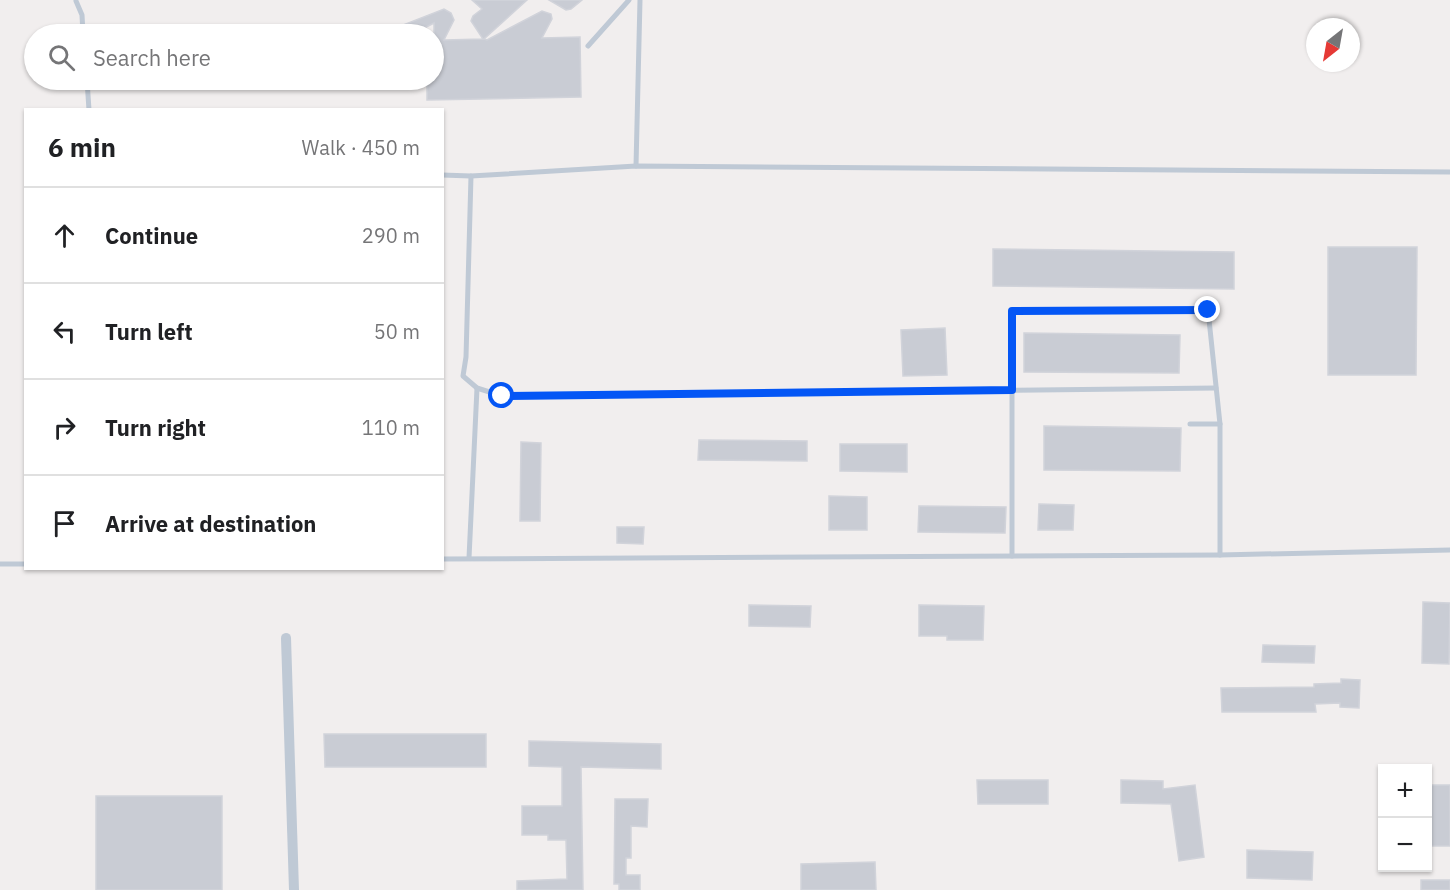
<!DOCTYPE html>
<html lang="en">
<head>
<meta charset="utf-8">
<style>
	:root { --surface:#fff; --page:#f2f2f2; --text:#202124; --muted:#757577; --line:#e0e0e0 }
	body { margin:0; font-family:"IBM Plex Sans",sans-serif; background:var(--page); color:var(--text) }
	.controls { position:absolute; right:18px; bottom:18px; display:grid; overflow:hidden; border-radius:0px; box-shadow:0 2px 4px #0004 }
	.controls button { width:54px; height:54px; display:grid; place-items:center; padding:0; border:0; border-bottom:2px solid var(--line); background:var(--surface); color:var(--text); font:30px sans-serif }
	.compass { position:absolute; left:1306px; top:18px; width:54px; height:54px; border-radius:50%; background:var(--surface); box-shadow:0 2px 4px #0004; rotate:211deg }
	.stop { position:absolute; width:18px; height:18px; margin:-14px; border:4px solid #0456f5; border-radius:50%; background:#fff }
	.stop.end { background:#0456f5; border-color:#fff; box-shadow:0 2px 6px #0008 }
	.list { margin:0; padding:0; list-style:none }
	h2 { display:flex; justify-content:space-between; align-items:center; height:78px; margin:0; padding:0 24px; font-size:26px }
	h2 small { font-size:20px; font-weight:400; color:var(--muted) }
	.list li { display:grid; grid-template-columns:39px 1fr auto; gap:18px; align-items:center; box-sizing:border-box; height:96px; padding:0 24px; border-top:2px solid var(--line) }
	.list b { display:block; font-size:22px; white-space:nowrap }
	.list em { font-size:20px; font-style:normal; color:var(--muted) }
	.icon { flex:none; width:33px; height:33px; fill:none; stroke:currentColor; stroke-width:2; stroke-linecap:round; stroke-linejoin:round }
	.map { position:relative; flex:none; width:1450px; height:890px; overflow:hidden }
	.search { position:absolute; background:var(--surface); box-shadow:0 2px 4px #0004; left:24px; top:24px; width:420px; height:66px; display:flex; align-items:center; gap:15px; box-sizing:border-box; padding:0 21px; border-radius:33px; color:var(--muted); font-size:22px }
	.panel { position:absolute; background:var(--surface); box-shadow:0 2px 4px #0004; left:24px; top:108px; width:420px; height:462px; border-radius:0px }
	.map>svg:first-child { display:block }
</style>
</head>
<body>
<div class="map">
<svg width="1450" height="890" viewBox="0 0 1450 890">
	<rect width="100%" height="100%" fill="#f1eeee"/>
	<!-- building -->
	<g fill="#c9ccd4" stroke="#d1d3da" stroke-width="1.5">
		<polygon points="472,0 527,0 484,39 487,40 542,11 551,14 552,19 542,38 580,37 581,97 427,100 427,80 434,80 434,23 417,32 403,25 444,9 451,13 454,20 444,40 483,39 471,21 473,16 482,9"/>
		<polygon points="549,0 582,0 571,9 566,10"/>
		<polygon points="1328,247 1417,247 1416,375 1328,375"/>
		<polygon points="993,249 1234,252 1234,289 993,286"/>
		<polygon points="945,328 947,375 903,376 901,330"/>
		<polygon points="1024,333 1180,335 1179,373 1024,372"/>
		<polygon points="1044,426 1181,428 1180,471 1044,470"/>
		<polygon points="699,440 807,441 807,461 698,460"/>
		<polygon points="521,442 541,443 540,521 520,521"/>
		<polygon points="840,444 907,444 907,472 840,471"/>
		<polygon points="829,496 867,497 867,530 829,530"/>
		<polygon points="1039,504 1074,505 1073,530 1038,530"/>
		<polygon points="919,506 1006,507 1005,533 918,532"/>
		<polygon points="617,527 644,527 643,544 617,543"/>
		<polygon points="1423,602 1450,603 1449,664 1422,663"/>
		<polygon points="749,605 811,606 810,627 749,626"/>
		<polygon points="919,605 984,606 983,640 947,640 947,636 919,636"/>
		<polygon points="1263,645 1315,646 1314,663 1262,662"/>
		<polygon points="1341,679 1360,680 1359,708 1340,707 1340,703 1315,704 1316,712 1222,712 1221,688 1314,687 1314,684 1341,683"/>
		<polygon points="324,734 486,734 486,767 325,767"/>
		<polygon points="529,741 661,744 661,769 581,767 583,890 517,890 517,881 567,879 566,840 548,840 548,835 522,835 522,806 562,806 562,767 529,766"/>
		<polygon points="977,780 1048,780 1048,804 978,804"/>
		<polygon points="1121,780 1163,781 1163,789 1195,785 1204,857 1179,861 1171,804 1121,803"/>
		<rect x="1428" y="785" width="22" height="61"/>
		<rect x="96" y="796" width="126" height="94"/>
		<polygon points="615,799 648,799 647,827 631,826 631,858 626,858 626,875 640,875 640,890 619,890 619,884 614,884"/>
		<polygon points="1247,850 1313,852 1312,880 1247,878"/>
		<polygon points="875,862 876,890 801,890 801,864"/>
		<rect x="1421" y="880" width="29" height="10"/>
	</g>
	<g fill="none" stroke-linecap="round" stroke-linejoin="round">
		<!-- service -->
		<g stroke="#bfc9d5" stroke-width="5">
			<polyline points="76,1 82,15 83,34"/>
			<polyline points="588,46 629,0"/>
			<polyline points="87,80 89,110"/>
			<polyline points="636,166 640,0"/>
			<polyline points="442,175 471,176 636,166 1450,172"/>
			<polyline points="471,176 466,357 463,376 477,388 502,396 1216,388"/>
			<polyline points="1190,424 1220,424 1220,555"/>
			<polyline points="1012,556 1012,311 1208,310 1220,424"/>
			<polyline points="469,558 477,388"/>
			<polyline points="442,559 1220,555 1450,550"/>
			<polyline points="0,564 26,564"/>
		</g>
		<!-- minor -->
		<polyline stroke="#bfc9d5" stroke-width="10" points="286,638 294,890"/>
	</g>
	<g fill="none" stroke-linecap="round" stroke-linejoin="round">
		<!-- route -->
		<polyline stroke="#0456f5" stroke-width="8" points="502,396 1012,390 1012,311 1208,310"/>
	</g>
</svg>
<div class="controls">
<button>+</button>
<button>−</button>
</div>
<svg class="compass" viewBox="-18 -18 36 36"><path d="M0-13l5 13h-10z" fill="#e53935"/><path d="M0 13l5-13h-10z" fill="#757577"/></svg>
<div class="stop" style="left:502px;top:396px"></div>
<div class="stop end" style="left:1208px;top:310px"></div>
<div class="search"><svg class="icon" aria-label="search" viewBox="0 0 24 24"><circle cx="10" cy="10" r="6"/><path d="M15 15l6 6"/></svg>Search here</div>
<section class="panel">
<h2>6 min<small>Walk · 450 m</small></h2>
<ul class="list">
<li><svg class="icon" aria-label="ahead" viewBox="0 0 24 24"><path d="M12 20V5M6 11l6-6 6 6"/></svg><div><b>Continue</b></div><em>290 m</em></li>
<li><svg class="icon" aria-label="left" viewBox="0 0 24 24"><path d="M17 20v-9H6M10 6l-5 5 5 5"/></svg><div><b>Turn left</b></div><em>50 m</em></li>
<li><svg class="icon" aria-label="right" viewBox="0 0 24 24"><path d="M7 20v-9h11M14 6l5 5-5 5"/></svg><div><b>Turn right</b></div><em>110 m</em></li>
<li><svg class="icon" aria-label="arrive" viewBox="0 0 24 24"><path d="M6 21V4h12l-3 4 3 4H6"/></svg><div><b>Arrive at destination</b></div></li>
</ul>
</section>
</div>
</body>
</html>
